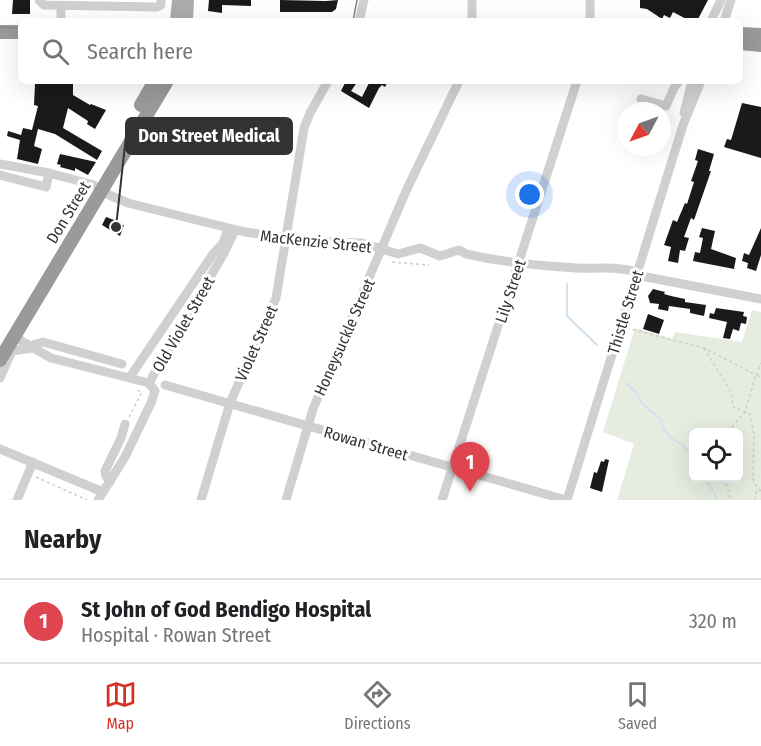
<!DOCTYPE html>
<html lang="en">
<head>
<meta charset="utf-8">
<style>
	:root { --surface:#fff; --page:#f6f6f6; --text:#202124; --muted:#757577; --line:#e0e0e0; --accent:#d93025 }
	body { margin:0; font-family:"Fira Sans Condensed",sans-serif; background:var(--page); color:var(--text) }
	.controls { position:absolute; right:18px; bottom:18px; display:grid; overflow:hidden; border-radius:9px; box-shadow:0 6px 24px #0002 }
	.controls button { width:54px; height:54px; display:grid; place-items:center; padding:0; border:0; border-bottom:2px solid var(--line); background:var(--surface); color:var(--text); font:30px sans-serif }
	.compass { position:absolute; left:617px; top:102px; width:54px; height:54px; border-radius:50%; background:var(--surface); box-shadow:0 6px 24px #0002; rotate:229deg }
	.you { position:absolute; left:530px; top:195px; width:21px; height:21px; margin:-15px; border:4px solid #fff; border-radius:50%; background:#1a73e8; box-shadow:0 0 0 9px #1a73e833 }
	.badge { display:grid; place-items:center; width:39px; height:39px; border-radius:50%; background:var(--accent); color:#fff; font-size:20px; font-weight:700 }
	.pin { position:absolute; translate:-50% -50px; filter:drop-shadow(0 2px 3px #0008) }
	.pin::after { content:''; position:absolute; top:32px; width:21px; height:18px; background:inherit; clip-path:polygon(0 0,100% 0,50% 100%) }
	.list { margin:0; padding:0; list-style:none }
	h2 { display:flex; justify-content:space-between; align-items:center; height:78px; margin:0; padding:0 24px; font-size:26px }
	h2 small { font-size:20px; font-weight:400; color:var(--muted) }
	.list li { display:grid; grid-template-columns:39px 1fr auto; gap:18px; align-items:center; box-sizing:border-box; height:84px; padding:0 24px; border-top:2px solid var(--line) }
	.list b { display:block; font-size:22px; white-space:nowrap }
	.list p { margin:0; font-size:20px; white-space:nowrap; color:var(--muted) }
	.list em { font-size:20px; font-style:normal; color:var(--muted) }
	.icon { flex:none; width:33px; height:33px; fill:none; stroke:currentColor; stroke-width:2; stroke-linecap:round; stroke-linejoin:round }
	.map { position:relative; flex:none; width:761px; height:500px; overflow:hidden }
	.search { position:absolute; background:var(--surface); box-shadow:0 6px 24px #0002; left:18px; right:18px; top:18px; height:66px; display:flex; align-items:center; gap:15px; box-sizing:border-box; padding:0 21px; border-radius:9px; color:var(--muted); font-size:22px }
	.sheet { height:162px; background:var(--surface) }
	nav { display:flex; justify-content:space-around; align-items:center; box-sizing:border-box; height:84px; border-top:2px solid var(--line); background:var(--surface); font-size:16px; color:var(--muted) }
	nav a { display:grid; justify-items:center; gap:3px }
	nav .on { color:var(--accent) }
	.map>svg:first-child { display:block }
</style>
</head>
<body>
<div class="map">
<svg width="761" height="500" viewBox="0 0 761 500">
	<rect width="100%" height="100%" fill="#fff"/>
	<!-- green -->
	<path fill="#e6ecdf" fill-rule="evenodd" d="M752,310L761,312V500H617L634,444L603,432L635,328L672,339L675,332L742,342ZM738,432V478H694V432Z"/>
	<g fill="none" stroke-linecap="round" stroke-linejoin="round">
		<!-- stream -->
		<g stroke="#cfe2ee" stroke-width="2">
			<polyline points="567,284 567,316 597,345"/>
			<polyline points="626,383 636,392 641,402 649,410 661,419 664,430 671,438 683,445 694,461"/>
			<polyline points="705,478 718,500"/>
		</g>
	</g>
	<!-- building -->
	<g fill="#1a1a1a">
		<polygon points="13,0 30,0 30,14 12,14"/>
		<polygon points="209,0 251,0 251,6 222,5 222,13 208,11"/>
		<polygon points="280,0 326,1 338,0 336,9 332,12 280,12"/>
		<polygon points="640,0 708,0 697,21 690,21 673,12 670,18 664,15 662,19 647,9 640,8"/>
		<polygon points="346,81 358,81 351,91 362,97 370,81 388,81 385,87 382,85 379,88 369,108 341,91"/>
		<polygon points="35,84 73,84 73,95 90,105 91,104 106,110 95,129 87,124 88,121 68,108 63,128 102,151 97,160 55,134 38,129 34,146 42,149 38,164 17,159 20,140 7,136 8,131 21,135 23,128 32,130 38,106 34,105"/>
		<polygon points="742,103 761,107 761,158 724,147 727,139 731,140"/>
		<polygon points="698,149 714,154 709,171 711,171 694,220 691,218 684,237 689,238 685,251 680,250 678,263 668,261 671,247 664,245 673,220 677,222 685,203 687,204 694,182 691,181 698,161 695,160"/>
		<polygon points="60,154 96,162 88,175 75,168 75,171 60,167 61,165 57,164"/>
		<polygon points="106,217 122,223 122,225 124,225 120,236 102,225"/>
		<polygon points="702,228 715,231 711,249 736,258 734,269 693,261 695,252 700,253 703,238 699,237"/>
		<polygon points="761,228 761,255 756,271 747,268 748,263 742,261 744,253 749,255"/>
		<polygon points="653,289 665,292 664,294 671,296 685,299 685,302 706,305 704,316 690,313 690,309 669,306 668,311 658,309 659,304 650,303 648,296"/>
		<polygon points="716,308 744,312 743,316 747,317 746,324 741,323 739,331 733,329 730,339 723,338 727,322 709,318 710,313 714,314"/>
		<polygon points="648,314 664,320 659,334 643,329"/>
		<polygon points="605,459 609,460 602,492 590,488 594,472 597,473 601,461 604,462"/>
	</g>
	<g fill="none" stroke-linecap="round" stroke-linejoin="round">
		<!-- path -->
		<g stroke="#cdcdcd" stroke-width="1.5" stroke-dasharray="3 3" stroke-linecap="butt">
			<polyline points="392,262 429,265"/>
			<polyline points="627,328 704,348 756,375 761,363"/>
			<polyline points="704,348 731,392 733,407 750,414 754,435 753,479 757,487 761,491"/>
			<polyline points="129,417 142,392 137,390"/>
			<polyline points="728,432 745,412 756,375 761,377"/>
			<polyline points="36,477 87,500"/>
			<polyline points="724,478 731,500"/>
			<polyline points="755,500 757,488"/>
		</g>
		<!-- minor -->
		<g stroke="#d0d0d0" stroke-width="9">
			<polyline points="39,0 44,5 157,7 161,5 161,0"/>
			<polyline points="61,21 61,6"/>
			<polyline points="359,21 364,0"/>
			<polyline points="472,21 472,0"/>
			<polyline points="590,21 590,0"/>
			<polyline points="711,21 721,0"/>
			<polyline points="724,21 731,0"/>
			<polyline points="641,99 666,106 674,88 679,81"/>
			<polyline points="684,113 692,81"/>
			<polyline points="0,164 49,173 94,185"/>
			<polyline points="0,175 46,187 49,173"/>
			<path d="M100,191L128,203L245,232L309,241L362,243L398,254L420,248L440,256L459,250L466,254C502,262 540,266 577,268C598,269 616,266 637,272"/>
			<polyline points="636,275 761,299"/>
			<polyline points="13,336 51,358 149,383"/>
			<polyline points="30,346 43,342 122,364"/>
			<polyline points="130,377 213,254 223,243 228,229"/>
			<polyline points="0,378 12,351 33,348"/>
			<polyline points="149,383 224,253 235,230"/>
			<polyline points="165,385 566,500"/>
			<polyline points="0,449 103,492"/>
			<polyline points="110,482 106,476 105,471 121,438 125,424"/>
			<polyline points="17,500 33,462"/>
			<polyline points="98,500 125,457 151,403 155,391 149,383"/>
			<polyline points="201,500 230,403 276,298 304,128 310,113 328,81"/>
			<polyline points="286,500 313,409 406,191 459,81"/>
			<polyline points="442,500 577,81"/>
			<polyline points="567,500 683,125 701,81"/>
		</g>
		<!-- major -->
		<g stroke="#ababab" stroke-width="12">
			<polyline points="176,21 178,0"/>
			<polyline points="187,21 188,0"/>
		</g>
		<!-- highway -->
		<g stroke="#9a9a9a" stroke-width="14">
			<polyline points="0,32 21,32"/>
			<polyline points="740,34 761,35"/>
			<polyline points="740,43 761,45"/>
			<polyline points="141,105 155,81"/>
			<polyline points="0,360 167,81"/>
		</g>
		<!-- tram -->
		<g stroke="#888" stroke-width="1.5">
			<polyline points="353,21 357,0"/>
			<polyline points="0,27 21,28"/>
		</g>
	</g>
	<g text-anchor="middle" stroke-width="6" stroke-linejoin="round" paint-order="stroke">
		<!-- street labels -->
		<g font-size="16" fill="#333" stroke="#fff">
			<text transform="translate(68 212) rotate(-59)" y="6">Don Street</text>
			<text transform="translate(316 241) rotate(6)" y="6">MacKenzie Street</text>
			<text transform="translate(510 291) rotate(-72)" y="6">Lily Street</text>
			<text transform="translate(625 312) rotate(-73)" y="6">Thistle Street</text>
			<text transform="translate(183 324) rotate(-60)" y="6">Old Violet Street</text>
			<text transform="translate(344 337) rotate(-66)" y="6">Honeysuckle Street</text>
			<text transform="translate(256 343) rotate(-66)" y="6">Violet Street</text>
			<text transform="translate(366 443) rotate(16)" y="6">Rowan Street</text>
		</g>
	</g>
	<!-- callouts -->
	<path fill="none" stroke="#333" stroke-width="2" d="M116 227L126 136"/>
	<circle fill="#333" stroke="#fff" stroke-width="2" cx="116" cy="227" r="6"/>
	<rect fill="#333" stroke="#333" stroke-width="2" x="126" y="118" width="166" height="36" rx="6"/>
	<g font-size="18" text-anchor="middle" font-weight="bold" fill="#fff">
		<text x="209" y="142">Don Street Medical</text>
	</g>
</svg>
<div class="controls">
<button><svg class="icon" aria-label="locate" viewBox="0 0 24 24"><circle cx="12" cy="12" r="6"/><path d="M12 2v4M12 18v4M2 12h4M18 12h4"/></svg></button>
</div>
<svg class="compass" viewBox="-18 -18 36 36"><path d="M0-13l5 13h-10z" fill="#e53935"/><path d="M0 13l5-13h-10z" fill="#757577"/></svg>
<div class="you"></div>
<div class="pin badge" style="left:470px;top:492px;background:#e0444e">1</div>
<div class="search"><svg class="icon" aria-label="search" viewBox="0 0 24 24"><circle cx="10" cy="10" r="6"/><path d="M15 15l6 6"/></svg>Search here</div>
</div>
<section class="sheet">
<h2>Nearby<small></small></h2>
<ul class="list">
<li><span class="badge" style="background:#e0444e">1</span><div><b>St John of God Bendigo Hospital</b><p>Hospital · Rowan Street</p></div><em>320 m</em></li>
</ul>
</section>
<nav>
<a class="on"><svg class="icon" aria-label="map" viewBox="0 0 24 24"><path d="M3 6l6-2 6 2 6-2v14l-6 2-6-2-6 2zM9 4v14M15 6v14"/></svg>Map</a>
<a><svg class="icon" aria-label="directions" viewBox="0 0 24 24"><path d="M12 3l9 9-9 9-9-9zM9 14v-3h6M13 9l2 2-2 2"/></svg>Directions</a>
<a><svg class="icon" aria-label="saved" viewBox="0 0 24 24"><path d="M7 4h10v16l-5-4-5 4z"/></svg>Saved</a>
</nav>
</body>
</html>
